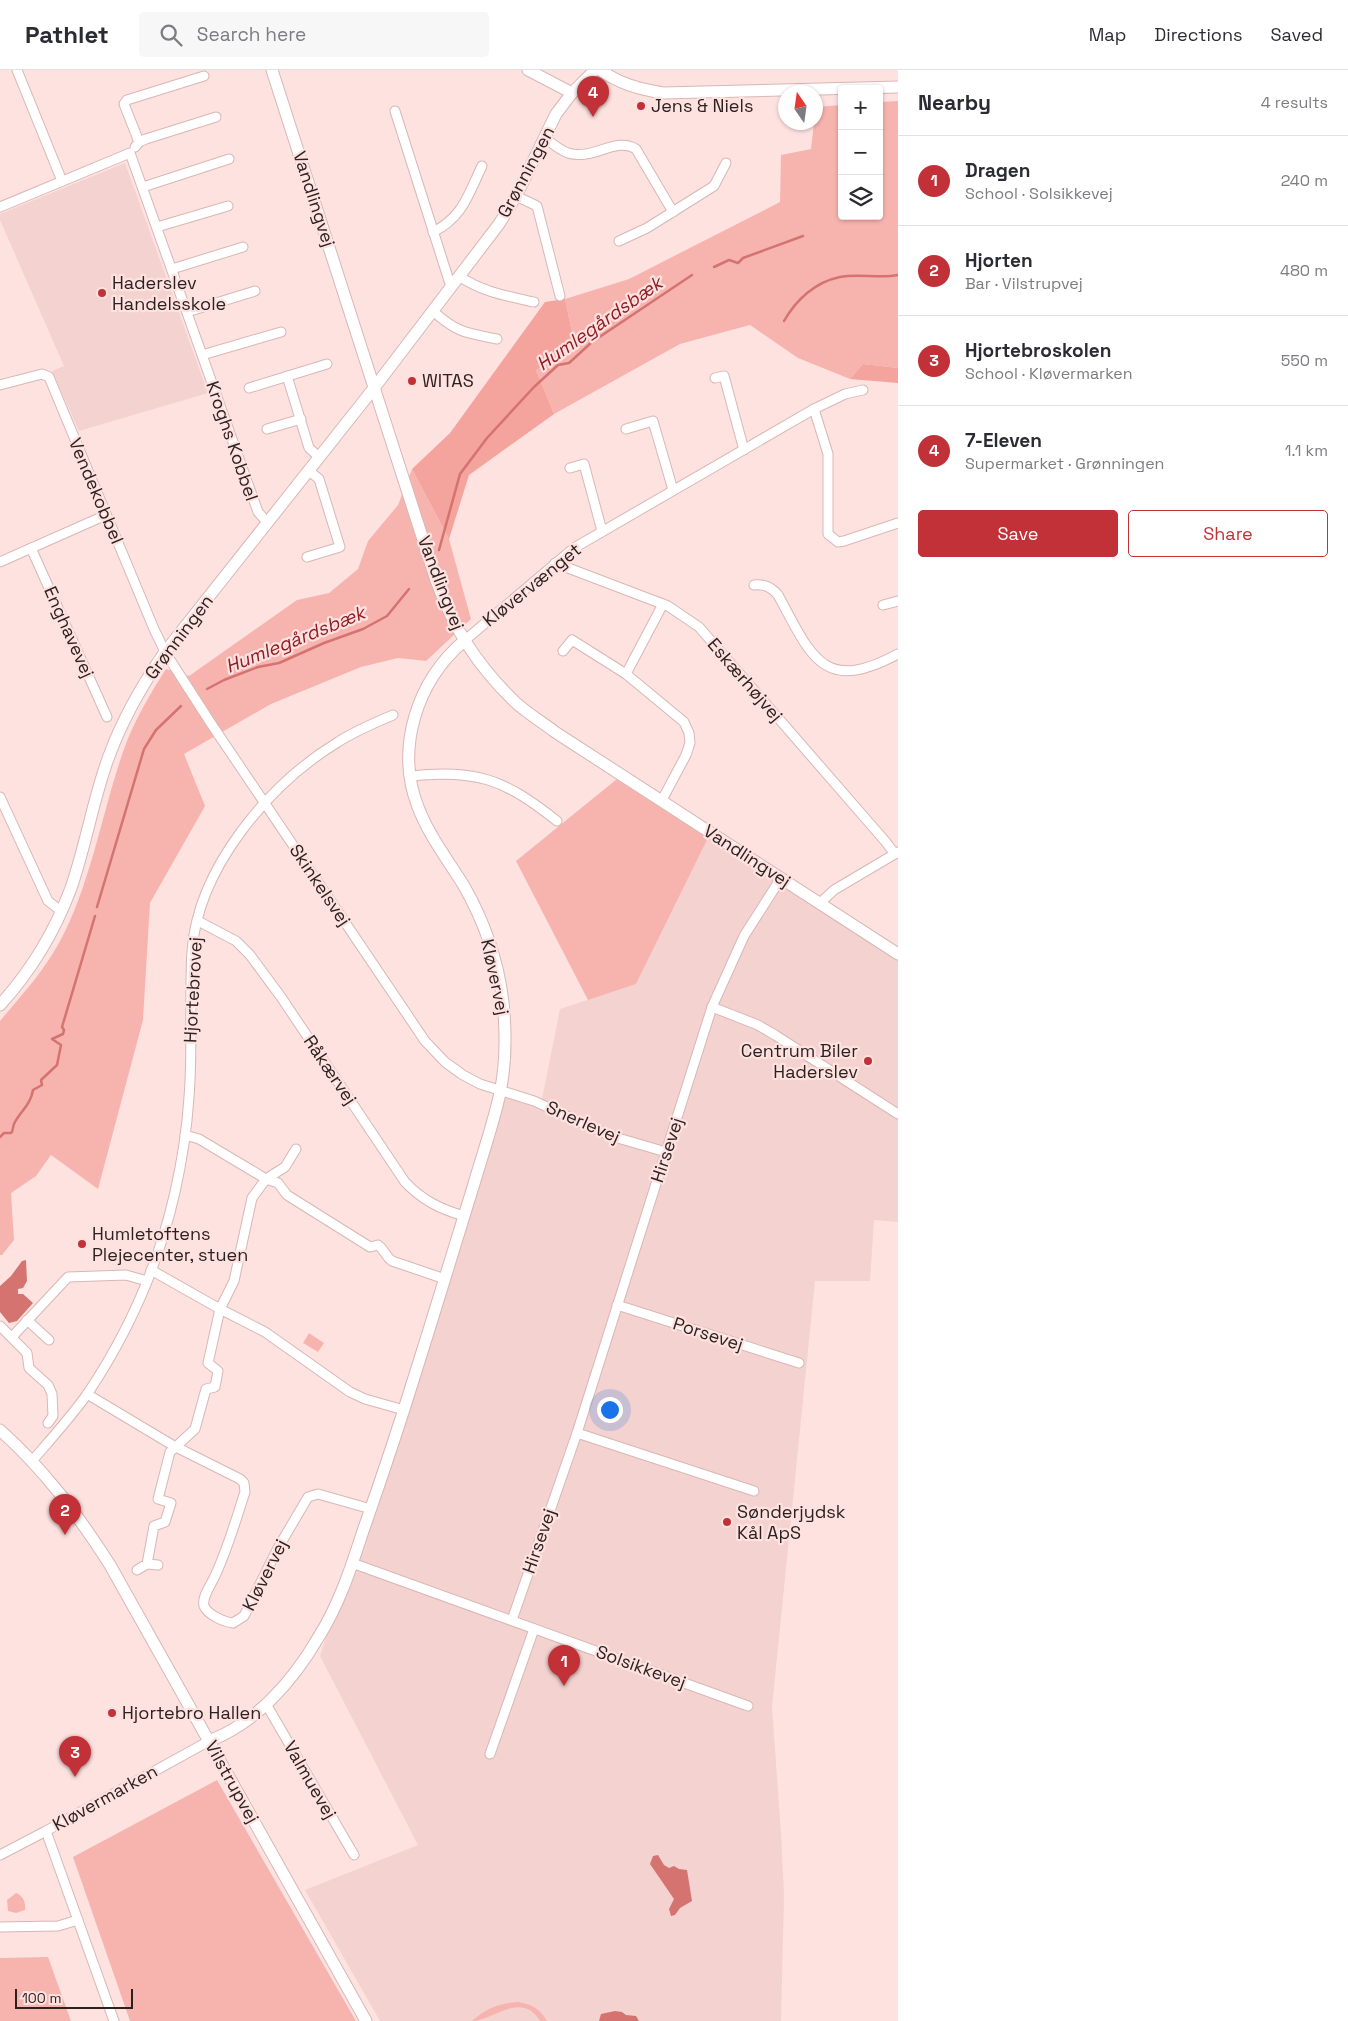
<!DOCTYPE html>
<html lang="en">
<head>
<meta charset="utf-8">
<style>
	:root { --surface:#fff; --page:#f7f7f7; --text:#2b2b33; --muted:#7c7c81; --line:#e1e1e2; --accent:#c13137 }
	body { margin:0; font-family:"Space Grotesk",sans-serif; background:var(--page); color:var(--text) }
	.controls { position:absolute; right:15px; top:15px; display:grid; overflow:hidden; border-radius:5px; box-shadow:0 1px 4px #0004 }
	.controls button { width:45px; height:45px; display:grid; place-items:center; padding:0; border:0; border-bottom:1px solid var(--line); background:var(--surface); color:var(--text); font:25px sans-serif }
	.compass { position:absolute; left:778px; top:15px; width:45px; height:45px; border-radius:50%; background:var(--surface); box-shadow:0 1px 4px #0004; rotate:347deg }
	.scale { position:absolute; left:15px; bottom:12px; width:118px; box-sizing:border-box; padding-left:5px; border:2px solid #2d2120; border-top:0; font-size:14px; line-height:18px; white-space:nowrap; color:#2d2120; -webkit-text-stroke:4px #fee2e0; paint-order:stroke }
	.you { position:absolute; left:609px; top:1339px; width:18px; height:18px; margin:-12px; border:4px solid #fff; border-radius:50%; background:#1a73e8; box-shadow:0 0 0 8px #1a73e833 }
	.badge { display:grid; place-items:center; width:32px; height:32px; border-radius:50%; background:var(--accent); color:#fff; font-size:16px; font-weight:700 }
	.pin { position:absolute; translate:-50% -41px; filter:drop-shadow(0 1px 2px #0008) }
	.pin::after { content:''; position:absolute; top:26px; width:18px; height:15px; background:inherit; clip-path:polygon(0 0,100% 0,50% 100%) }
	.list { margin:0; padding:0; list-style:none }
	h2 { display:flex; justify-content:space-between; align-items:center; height:65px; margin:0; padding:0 20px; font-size:21px }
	h2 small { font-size:16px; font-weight:400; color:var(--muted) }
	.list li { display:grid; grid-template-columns:32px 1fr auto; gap:15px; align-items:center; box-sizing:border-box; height:90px; padding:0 20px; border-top:1px solid var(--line) }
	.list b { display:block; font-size:19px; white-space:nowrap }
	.list p { margin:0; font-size:16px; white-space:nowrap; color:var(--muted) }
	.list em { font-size:16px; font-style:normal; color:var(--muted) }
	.actions { display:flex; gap:10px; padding:15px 20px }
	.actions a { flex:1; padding:11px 0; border:1px solid var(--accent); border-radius:5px; text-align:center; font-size:18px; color:var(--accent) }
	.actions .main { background:var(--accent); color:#fff }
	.icon { flex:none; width:28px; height:28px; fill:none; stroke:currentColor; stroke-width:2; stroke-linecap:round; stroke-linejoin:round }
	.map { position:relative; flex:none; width:898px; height:1951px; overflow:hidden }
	header { display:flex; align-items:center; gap:30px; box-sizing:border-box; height:70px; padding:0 25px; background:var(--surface); border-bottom:1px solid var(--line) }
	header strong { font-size:24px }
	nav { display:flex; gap:28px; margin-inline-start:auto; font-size:18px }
	.search { width:350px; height:45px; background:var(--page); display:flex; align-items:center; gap:12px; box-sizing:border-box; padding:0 18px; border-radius:5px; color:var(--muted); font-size:19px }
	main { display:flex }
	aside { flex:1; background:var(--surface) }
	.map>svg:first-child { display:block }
</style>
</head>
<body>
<header>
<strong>Pathlet</strong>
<div class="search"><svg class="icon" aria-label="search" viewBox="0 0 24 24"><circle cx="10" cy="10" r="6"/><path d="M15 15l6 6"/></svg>Search here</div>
<nav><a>Map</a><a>Directions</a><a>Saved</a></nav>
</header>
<main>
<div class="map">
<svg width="898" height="1951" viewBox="0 0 898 1951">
	<rect width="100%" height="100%" fill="#fee2e0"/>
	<!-- built -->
	<g fill="#f4d2cf">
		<polygon points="125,93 208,323 79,361 52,301 64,296 0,150 0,144"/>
		<polygon points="719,762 898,876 898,1152 874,1150 870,1211 815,1211 772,1637 781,1763 784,1825 781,1951 380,1951 305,1820 418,1775 320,1586 500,1025 542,1029 560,939 636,914 708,768"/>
	</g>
	<!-- green -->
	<g fill="#f7b4af">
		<polygon points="898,31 898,298 863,294 850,309 798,288 750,255 680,274 554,344 536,300 575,277 565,229 629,209 780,132 781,85 811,79 814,53 816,52 816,37 842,35 842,146 879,146 879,32"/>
		<path d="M412,399L449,469L471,549L426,591L398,588L361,597L271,634L184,684L205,736L150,833L143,950L98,1119L51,1085L36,1106L11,1123L14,1170L2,1185H0V951C21,926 43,902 59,873C91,815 102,741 124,679C134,651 150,624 166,599L189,606L297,530L329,523L358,499L368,471L398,435Z"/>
		<polygon points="617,709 708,768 636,914 588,930 516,791"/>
		<polygon points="309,1263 324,1273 318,1282 303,1273"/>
		<polygon points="217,1710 356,1951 130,1951 73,1787"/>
		<path d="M16,1823C23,1826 26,1832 25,1840L16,1843L8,1841L7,1830Z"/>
		<polygon points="48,1887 71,1951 0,1951 0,1888"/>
		<path d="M518,1932C532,1934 540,1939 547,1951H540C522,1920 492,1951 472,1951C486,1938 500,1933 518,1932Z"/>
	</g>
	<!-- forest -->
	<g fill="#f4a39d">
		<polygon points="565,229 575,277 536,300 554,344 469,405 449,469 412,399 450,363 545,232"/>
		<polygon points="863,294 898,298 898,313 850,309"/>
	</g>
	<!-- water -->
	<g fill="#d4736f">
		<polygon points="26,1190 27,1211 23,1218 18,1219 18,1224 23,1224 33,1233 17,1251 9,1253 0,1242 0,1216 11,1206 22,1191"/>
		<polygon points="658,1785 664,1795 669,1798 674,1796 679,1799 687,1800 692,1831 680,1838 675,1845 671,1846 669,1839 674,1829 650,1794 653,1786"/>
		<polygon points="615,1941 622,1942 626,1945 636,1946 639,1951 599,1951 601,1944"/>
	</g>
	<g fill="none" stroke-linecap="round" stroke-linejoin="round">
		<!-- stream -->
		<g stroke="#d4736f" stroke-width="2.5">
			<polyline points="714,197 729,190 738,193 743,188 803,166"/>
			<path d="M784,251C796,230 815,212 840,207C859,203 879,209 898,205"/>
			<polyline points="439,480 460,404 487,368 534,317 558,295 569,293 592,272 692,205"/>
			<polyline points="207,619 224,610 258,597 279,593 324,573 363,559 387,546 409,519"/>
			<polyline points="97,837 144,679 156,660 181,636"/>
			<path d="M0,1067L4,1063H11C14,1060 12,1056 15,1052C21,1041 31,1034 33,1020L42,1015L41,1010L57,995L61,975L52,969L63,964L64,960L62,957L95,846"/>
		</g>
		<!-- minor casing -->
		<g stroke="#d8b7b4" stroke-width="11">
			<g id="minor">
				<polyline points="17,0 62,111"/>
				<polyline points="395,41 451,217"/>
				<path d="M545,68C552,73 559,80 568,83C593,91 616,66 636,79L673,142"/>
				<polyline points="139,72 124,34 127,30 204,6"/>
				<polyline points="135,77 139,72 146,69 216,47"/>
				<polyline points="143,117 229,89"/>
				<polyline points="516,126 537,136 560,226"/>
				<polyline points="0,137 130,83 258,442 268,453"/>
				<polyline points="157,157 228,136"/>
				<path d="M433,162C463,147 468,125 482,96"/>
				<polyline points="619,171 647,158 714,116 726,93"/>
				<polyline points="172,199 243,177"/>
				<path d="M459,206C482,222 507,226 534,232"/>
				<path d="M433,241C457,263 467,263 497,269"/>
				<polyline points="187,242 255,221"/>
				<polyline points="202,285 281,262"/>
				<polyline points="287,306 309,378 319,387"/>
				<polyline points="715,308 724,306 744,380"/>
				<polyline points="0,315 42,304 49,307 154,559 165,582 212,655 425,971 445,992 463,1005 480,1014 534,1031 611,1066 666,1082"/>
				<polyline points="249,318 327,294"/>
				<polyline points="814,339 828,384 828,464 838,472 844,471 898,453"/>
				<polyline points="267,359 301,349"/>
				<polyline points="626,359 653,351 673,420"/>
				<polyline points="570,398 584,394 602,461"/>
				<polyline points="31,478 107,647"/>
				<polyline points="307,487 340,477 319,409 309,401"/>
				<polyline points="0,492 106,445"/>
				<polyline points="555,493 668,536 699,557 885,771 895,784"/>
				<path d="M754,515C765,514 771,517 778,525C811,585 822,625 898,584"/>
				<polyline points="883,535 898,531"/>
				<polyline points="464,571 574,478 814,339 845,324 863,320"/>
				<polyline points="563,581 572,570 626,604 684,652 689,663 690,673 686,685 662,730"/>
				<polyline points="626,604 663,534"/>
				<path d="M409,706C477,699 504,709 557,751"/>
				<polyline points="0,727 48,831 61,841"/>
				<polyline points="820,833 834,820 898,782"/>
				<path d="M198,851L236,871L250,885L281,927L405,1112C422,1130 440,1139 464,1146"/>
				<polyline points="712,937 758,955 775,965 898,1044"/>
				<path d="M185,1065L199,1069L266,1109L278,1113L287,1125L370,1177L378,1175C385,1180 385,1186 392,1191L445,1209"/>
				<polyline points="151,1200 220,1239 265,1262 350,1322 365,1329 404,1340"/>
				<polyline points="617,1235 799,1293"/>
				<polyline points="27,1250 49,1270"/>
				<polyline points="0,1256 27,1283 29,1298 48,1315 52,1324 53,1346 48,1353"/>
				<polyline points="12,1267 68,1207 126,1205 147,1211"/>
				<path d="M87,1324L174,1376L240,1409L244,1413L245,1422C235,1452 227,1482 213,1510C209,1518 202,1527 204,1536C208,1545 224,1552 233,1553L244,1546L278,1478L308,1427L318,1424L371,1439"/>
				<polyline points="577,1363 754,1421"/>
				<path d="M32,1391C51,1369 71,1347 88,1323C128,1263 159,1193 175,1122C182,1091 187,1058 189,1027C193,978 189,930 192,881C198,798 269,714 338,672C355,661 374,653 393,645"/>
				<polyline points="352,1493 748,1636"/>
				<polyline points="147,1494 158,1495"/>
				<polyline points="137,1500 147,1494 154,1456 165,1452 171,1433 158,1429 170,1382 195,1359 206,1319 215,1317 218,1301 208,1293 220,1239 234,1211 252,1128 266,1109 285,1097 296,1079"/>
				<polyline points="512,1550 577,1363 712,937 744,866 781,808"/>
				<polyline points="266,1634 354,1785"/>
				<polyline points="490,1684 534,1559"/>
				<polyline points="46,1761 114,1951"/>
				<polyline points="0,1785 46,1761 209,1671"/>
				<polyline points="0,1857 58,1856 78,1850"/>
			</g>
		</g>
		<!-- tertiary casing -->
		<g stroke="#d8b7b4" stroke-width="13">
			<g id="tertiary">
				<path d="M272,0L436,510C454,559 477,595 515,632C527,643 542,652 555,662L898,884"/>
				<polyline points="528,0 572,23"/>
				<path d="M600,0C620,14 639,19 663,23L898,17"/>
				<path d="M0,935C31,901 55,861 71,818C86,775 93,729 109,686C123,648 142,615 165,582L374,318L499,154L516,126L556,44L572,23L595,0"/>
				<path d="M0,1360C44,1399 78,1445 110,1495L366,1951"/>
				<path d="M209,1671C256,1653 293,1611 318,1568C339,1535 351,1498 363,1461C382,1407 400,1353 417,1298C436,1238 454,1178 473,1117C482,1086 493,1055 500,1023C506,994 506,961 503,932C498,891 484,851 464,816C448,790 429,766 418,737C395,678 417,611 464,571"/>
			</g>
		</g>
		<!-- minor -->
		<use href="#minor" stroke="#fff" stroke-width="9"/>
		<!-- tertiary -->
		<use href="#tertiary" stroke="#fff" stroke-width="11"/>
	</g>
	<!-- markers -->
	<g fill="#c13137" stroke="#fee2e0" stroke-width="2">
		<circle cx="641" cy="36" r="5"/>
		<circle cx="102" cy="223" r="5"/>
		<circle cx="412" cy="311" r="5"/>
		<circle cx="868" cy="991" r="5"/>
		<circle cx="82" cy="1174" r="5"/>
		<circle cx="727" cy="1452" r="5"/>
		<circle cx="112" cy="1643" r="5"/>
	</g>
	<g text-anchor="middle" stroke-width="4.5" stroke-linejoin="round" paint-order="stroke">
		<!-- poi labels -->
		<g font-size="18" fill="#2d2120" stroke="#fee2e0" text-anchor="start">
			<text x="651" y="42">Jens &amp; Niels</text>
			<text x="112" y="219">Haderslev<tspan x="112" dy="21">Handelsskole</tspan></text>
			<text x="422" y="317">WITAS</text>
			<text x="858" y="987" text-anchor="end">Centrum Biler<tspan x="858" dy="21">Haderslev</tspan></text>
			<text x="92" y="1170">Humletoftens<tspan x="92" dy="21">Plejecenter, stuen</tspan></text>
			<text x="737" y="1448">Sønderjydsk<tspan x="737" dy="21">Kål ApS</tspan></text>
			<text x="122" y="1649">Hjortebro Hallen</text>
		</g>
		<!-- street labels -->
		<g font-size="18" fill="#2d2120" stroke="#fee2e0">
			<text transform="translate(526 102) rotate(-62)" y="6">Grønningen</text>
			<text transform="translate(314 129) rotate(72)" y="6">Vandlingvej</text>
			<text transform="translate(232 371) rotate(71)" y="6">Kroghs Kobbel</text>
			<text transform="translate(96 421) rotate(67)" y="6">Vendekobbel</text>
			<text transform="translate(441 513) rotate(69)" y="6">Vandlingvej</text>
			<text transform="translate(532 515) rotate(-39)" y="6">Kløvervænget</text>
			<text transform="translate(69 562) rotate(66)" y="6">Enghavevej</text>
			<text transform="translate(179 567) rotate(-53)" y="6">Grønningen</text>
			<text transform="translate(745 610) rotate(49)" y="6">Eskærhøjvej</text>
			<text transform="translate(747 786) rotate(33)" y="6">Vandlingvej</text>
			<text transform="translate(320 815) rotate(56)" y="6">Skinkelsvej</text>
			<text transform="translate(495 907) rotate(78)" y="6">Kløvervej</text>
			<text transform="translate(193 920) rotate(-87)" y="6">Hjortebrovej</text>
			<text transform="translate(330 1000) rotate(56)" y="6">Råkærvej</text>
			<text transform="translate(583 1052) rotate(24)" y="6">Snerlevej</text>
			<text transform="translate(667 1080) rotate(-72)" y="6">Hirsevej</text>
			<text transform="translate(708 1264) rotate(18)" y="6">Porsevej</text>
			<text transform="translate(539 1471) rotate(-71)" y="6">Hirsevej</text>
			<text transform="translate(265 1505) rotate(-63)" y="6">Kløvervej</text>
			<text transform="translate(641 1597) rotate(20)" y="6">Solsikkevej</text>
			<text transform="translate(310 1710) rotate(60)" y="6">Valmuevej</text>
			<text transform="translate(232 1712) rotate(61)" y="6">Vilstrupvej</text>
			<text transform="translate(105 1728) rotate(-29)" y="6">Kløvermarken</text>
		</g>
		<!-- water labels -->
		<g font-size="19" font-style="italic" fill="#901b22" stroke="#fee2e0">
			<text transform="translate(599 253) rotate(-35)" y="7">Humlegårdsbæk</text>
			<text transform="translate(295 569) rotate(-22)" y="7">Humlegårdsbæk</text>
		</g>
	</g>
</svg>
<div class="controls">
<button>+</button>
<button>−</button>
<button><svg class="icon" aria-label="layers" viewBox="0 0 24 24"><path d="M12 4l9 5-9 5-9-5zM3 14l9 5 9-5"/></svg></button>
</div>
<svg class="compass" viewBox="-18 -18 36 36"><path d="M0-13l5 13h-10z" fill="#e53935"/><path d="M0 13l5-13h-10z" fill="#7c7c81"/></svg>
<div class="scale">100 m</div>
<div class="you"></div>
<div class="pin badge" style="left:564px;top:1616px">1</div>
<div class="pin badge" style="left:65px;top:1465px">2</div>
<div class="pin badge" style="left:75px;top:1707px">3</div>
<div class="pin badge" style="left:593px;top:47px">4</div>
</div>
<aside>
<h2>Nearby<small>4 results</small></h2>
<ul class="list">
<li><span class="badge">1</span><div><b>Dragen</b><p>School · Solsikkevej</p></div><em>240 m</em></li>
<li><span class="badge">2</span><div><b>Hjorten</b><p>Bar · Vilstrupvej</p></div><em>480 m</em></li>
<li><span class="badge">3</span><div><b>Hjortebroskolen</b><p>School · Kløvermarken</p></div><em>550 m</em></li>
<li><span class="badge">4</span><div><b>7-Eleven</b><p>Supermarket · Grønningen</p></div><em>1.1 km</em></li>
</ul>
<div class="actions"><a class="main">Save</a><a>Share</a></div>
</aside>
</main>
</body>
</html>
